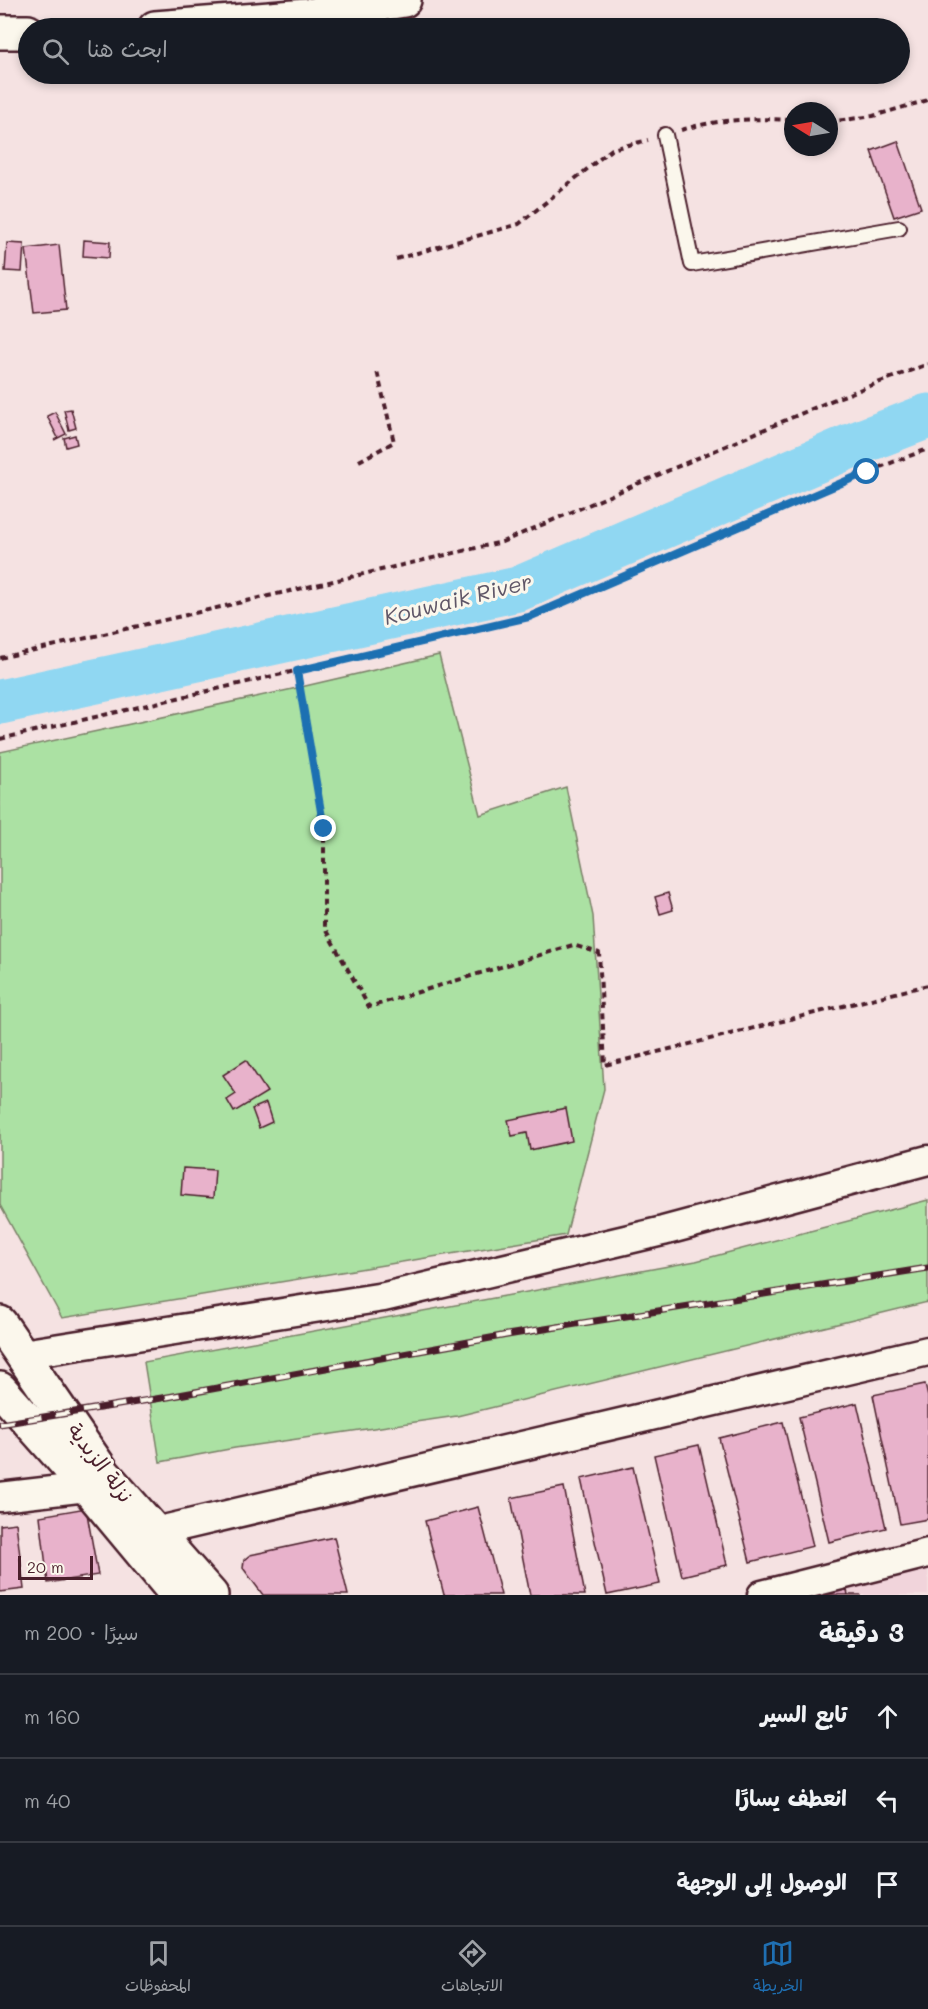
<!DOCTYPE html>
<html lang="ar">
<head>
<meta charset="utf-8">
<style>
	:root { --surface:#171b24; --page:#20242c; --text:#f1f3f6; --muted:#9ea1a6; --line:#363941; --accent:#1f6fb2 }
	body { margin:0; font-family:Mali,"Playpen Sans Arabic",sans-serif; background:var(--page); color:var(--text); direction:rtl }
	.compass { position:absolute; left:784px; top:102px; width:54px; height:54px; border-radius:50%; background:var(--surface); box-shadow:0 3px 9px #0003; rotate:281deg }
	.scale { position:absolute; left:18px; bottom:15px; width:75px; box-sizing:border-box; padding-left:6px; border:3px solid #4a1f2b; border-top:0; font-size:16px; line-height:21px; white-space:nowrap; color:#4a1f2b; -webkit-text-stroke:4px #fbf7ec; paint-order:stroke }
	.stop { position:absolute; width:18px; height:18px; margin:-14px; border:4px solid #1f6fb2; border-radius:50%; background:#fff }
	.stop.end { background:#1f6fb2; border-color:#fff; box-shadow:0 2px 6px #0008 }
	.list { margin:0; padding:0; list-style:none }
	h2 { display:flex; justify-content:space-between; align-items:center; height:78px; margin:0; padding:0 24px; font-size:26px }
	h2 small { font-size:20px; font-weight:400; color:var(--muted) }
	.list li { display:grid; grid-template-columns:39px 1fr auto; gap:18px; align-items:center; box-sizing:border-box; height:84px; padding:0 24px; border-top:2px solid var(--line) }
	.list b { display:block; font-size:22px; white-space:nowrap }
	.list em { font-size:20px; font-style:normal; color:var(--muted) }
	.icon { flex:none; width:33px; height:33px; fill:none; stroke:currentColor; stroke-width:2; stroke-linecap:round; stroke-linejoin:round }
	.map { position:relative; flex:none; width:928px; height:1595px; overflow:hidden; direction:ltr }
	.search { position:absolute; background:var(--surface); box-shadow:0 3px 9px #0003; left:18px; right:18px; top:18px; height:66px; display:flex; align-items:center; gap:15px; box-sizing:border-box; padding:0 21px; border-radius:33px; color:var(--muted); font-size:22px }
	.sheet { height:330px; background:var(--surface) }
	nav { display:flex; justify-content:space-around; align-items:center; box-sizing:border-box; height:84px; border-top:2px solid var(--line); background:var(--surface); font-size:16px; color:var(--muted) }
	nav a { display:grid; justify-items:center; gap:3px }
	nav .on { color:var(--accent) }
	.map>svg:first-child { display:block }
</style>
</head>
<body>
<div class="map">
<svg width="928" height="1595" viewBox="0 0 928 1595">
	<rect width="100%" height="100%" fill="#f5e2e2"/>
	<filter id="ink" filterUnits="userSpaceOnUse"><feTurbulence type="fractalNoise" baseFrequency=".0167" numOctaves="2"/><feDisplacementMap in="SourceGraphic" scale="12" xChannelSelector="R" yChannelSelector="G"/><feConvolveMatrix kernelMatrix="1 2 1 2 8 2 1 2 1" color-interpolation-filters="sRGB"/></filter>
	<g filter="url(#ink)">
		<!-- built -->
		<polygon fill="#f1d4db" points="928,1565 928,1595 831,1595 838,1588"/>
		<!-- green -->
		<g fill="#abe1a3" stroke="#7a8067" stroke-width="1.5">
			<polygon points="439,655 480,815 566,787 593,916 604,1089 566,1235 62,1318 0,1205 0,752 288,690"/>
			<polygon points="928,1200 928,1302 457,1416 235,1448 160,1462 144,1362 696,1261"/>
		</g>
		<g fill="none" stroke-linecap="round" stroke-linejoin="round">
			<!-- river -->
			<polyline stroke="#90d7f2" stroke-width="45" points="0,702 518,589 853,445 928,416"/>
		</g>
		<!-- building -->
		<g fill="#e8b2cb" stroke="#4a1f2b" stroke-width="1.5">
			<polygon points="898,141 921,208 894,217 871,151"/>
			<polygon points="84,240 110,242 109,258 83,256"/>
			<polygon points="7,243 24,244 22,272 5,271"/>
			<polygon points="59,245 66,310 34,313 26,249"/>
			<polygon points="71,409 76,428 69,430 64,410"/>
			<polygon points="55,412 66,434 54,440 58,438 47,416"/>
			<polygon points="75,435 77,444 66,447 64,438"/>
			<polygon points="668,893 673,910 660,914 655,897"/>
			<polygon points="246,1060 267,1092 234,1112 227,1100 236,1094 223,1075"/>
			<polygon points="266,1103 272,1122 259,1128 252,1109"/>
			<polygon points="566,1108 572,1141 530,1150 527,1133 512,1136 508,1120"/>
			<polygon points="183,1168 215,1170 213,1198 181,1195"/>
			<polygon points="925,1384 928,1397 928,1519 900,1524 873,1395"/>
			<polygon points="857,1403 886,1528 829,1542 799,1417"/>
			<polygon points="783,1422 813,1546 750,1562 719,1438"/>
			<polygon points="699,1445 727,1565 682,1576 654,1455"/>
			<polygon points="633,1467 660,1584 607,1595 581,1479"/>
			<polygon points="564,1487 585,1595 530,1595 511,1498"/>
			<polygon points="478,1507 501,1595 444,1595 425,1521"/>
			<polygon points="86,1508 98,1575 48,1583 40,1516"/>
			<polygon points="16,1523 24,1589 0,1592 0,1525"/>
			<polygon points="334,1537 348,1595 263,1595 243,1568 244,1560 250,1555"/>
			<polygon points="847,1590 848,1595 861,1595 827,1595 827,1591"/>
		</g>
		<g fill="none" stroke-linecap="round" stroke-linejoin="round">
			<!-- lane casing -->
			<g stroke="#4a1f2b" stroke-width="18">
				<polyline id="lane" points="665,135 692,264 899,228"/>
			</g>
			<!-- street casing -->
			<g stroke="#4a1f2b" stroke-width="33">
				<g id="street">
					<polyline points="22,1354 384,1297 663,1231 928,1160"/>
					<polyline points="0,1497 87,1487"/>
					<polyline points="155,1532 928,1351"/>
					<polyline points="762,1595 928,1553"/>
				</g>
			</g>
			<!-- secondary casing -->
			<g stroke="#4a1f2b" stroke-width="38">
				<g id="secondary">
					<polyline points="155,28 307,16 404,0"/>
					<polyline points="0,32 28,32"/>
					<polyline points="0,1323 104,1474 211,1595"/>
					<polyline points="0,1389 87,1487 177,1595"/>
				</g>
			</g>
			<!-- path -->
			<g stroke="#4a1f2b" stroke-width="4" stroke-dasharray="6 4.5" stroke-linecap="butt">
				<polyline points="829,122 873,116 928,100"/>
				<path d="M681,130C717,119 755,118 793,120"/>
				<polyline points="396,259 519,224 612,149 648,140"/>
				<polyline points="359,461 394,442 377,371"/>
				<polyline points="0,658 502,542 835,399 928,364"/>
				<polyline points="297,671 324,829 324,927 369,1007 573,945 599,953 605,1065 928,985"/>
				<polyline points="0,739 529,617 867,472 928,449"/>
			</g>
			<!-- lane -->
			<use href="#lane" stroke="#fbf7ec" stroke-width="14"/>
			<!-- street -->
			<use href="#street" stroke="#fbf7ec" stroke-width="28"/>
			<!-- secondary -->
			<use href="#secondary" stroke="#fbf7ec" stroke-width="33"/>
			<!-- rail casing -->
			<g stroke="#4a1f2b" stroke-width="7">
				<polyline id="rail" points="0,1424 168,1397 507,1335 928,1268"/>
			</g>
			<!-- rail -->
			<use href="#rail" stroke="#fbf7ec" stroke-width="4.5" stroke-dasharray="14" stroke-linecap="butt"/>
		</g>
	</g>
	<g fill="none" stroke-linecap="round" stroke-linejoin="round" filter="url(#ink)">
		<!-- route -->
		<polyline stroke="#1f6fb2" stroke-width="8" points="324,829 297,671 529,617 867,472"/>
	</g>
	<g text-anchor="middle" stroke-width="6" stroke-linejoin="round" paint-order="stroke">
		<!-- street labels -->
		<g font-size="21" fill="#4a1f2b" stroke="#fbf7ec">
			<text transform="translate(100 1463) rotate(53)" y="7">نزلة الزبدية</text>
		</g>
		<!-- water labels -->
		<g font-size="22" font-style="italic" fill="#5f5667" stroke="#fbf7ec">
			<text transform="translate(458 599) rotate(-14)" y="8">Kouwaik River</text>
		</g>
	</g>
</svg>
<svg class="compass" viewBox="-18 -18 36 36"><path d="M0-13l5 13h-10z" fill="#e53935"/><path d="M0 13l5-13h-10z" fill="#9ea1a6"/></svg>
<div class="scale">20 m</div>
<div class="stop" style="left:867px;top:472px"></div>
<div class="stop end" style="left:324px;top:829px"></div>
<div class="search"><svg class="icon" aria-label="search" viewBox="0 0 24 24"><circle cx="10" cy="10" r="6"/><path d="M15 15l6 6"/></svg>ابحث هنا</div>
</div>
<section class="sheet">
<h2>3 دقيقة<small>سيرًا · 200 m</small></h2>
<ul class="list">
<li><svg class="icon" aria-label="ahead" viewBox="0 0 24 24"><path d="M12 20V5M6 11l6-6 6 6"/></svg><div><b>تابع السير</b></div><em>160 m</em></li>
<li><svg class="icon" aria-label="left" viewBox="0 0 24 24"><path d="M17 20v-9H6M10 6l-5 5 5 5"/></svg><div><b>انعطف يسارًا</b></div><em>40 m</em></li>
<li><svg class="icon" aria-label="arrive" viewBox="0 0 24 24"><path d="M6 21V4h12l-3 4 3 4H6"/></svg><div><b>الوصول إلى الوجهة</b></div></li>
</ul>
</section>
<nav>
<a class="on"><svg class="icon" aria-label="map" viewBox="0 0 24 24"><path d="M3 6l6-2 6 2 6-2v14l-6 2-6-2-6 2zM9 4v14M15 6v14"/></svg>الخريطة</a>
<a><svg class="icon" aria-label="directions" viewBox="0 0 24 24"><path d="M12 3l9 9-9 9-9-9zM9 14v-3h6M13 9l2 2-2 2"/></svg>الاتجاهات</a>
<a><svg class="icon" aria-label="saved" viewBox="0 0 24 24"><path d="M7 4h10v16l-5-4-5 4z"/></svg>المحفوظات</a>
</nav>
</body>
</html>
